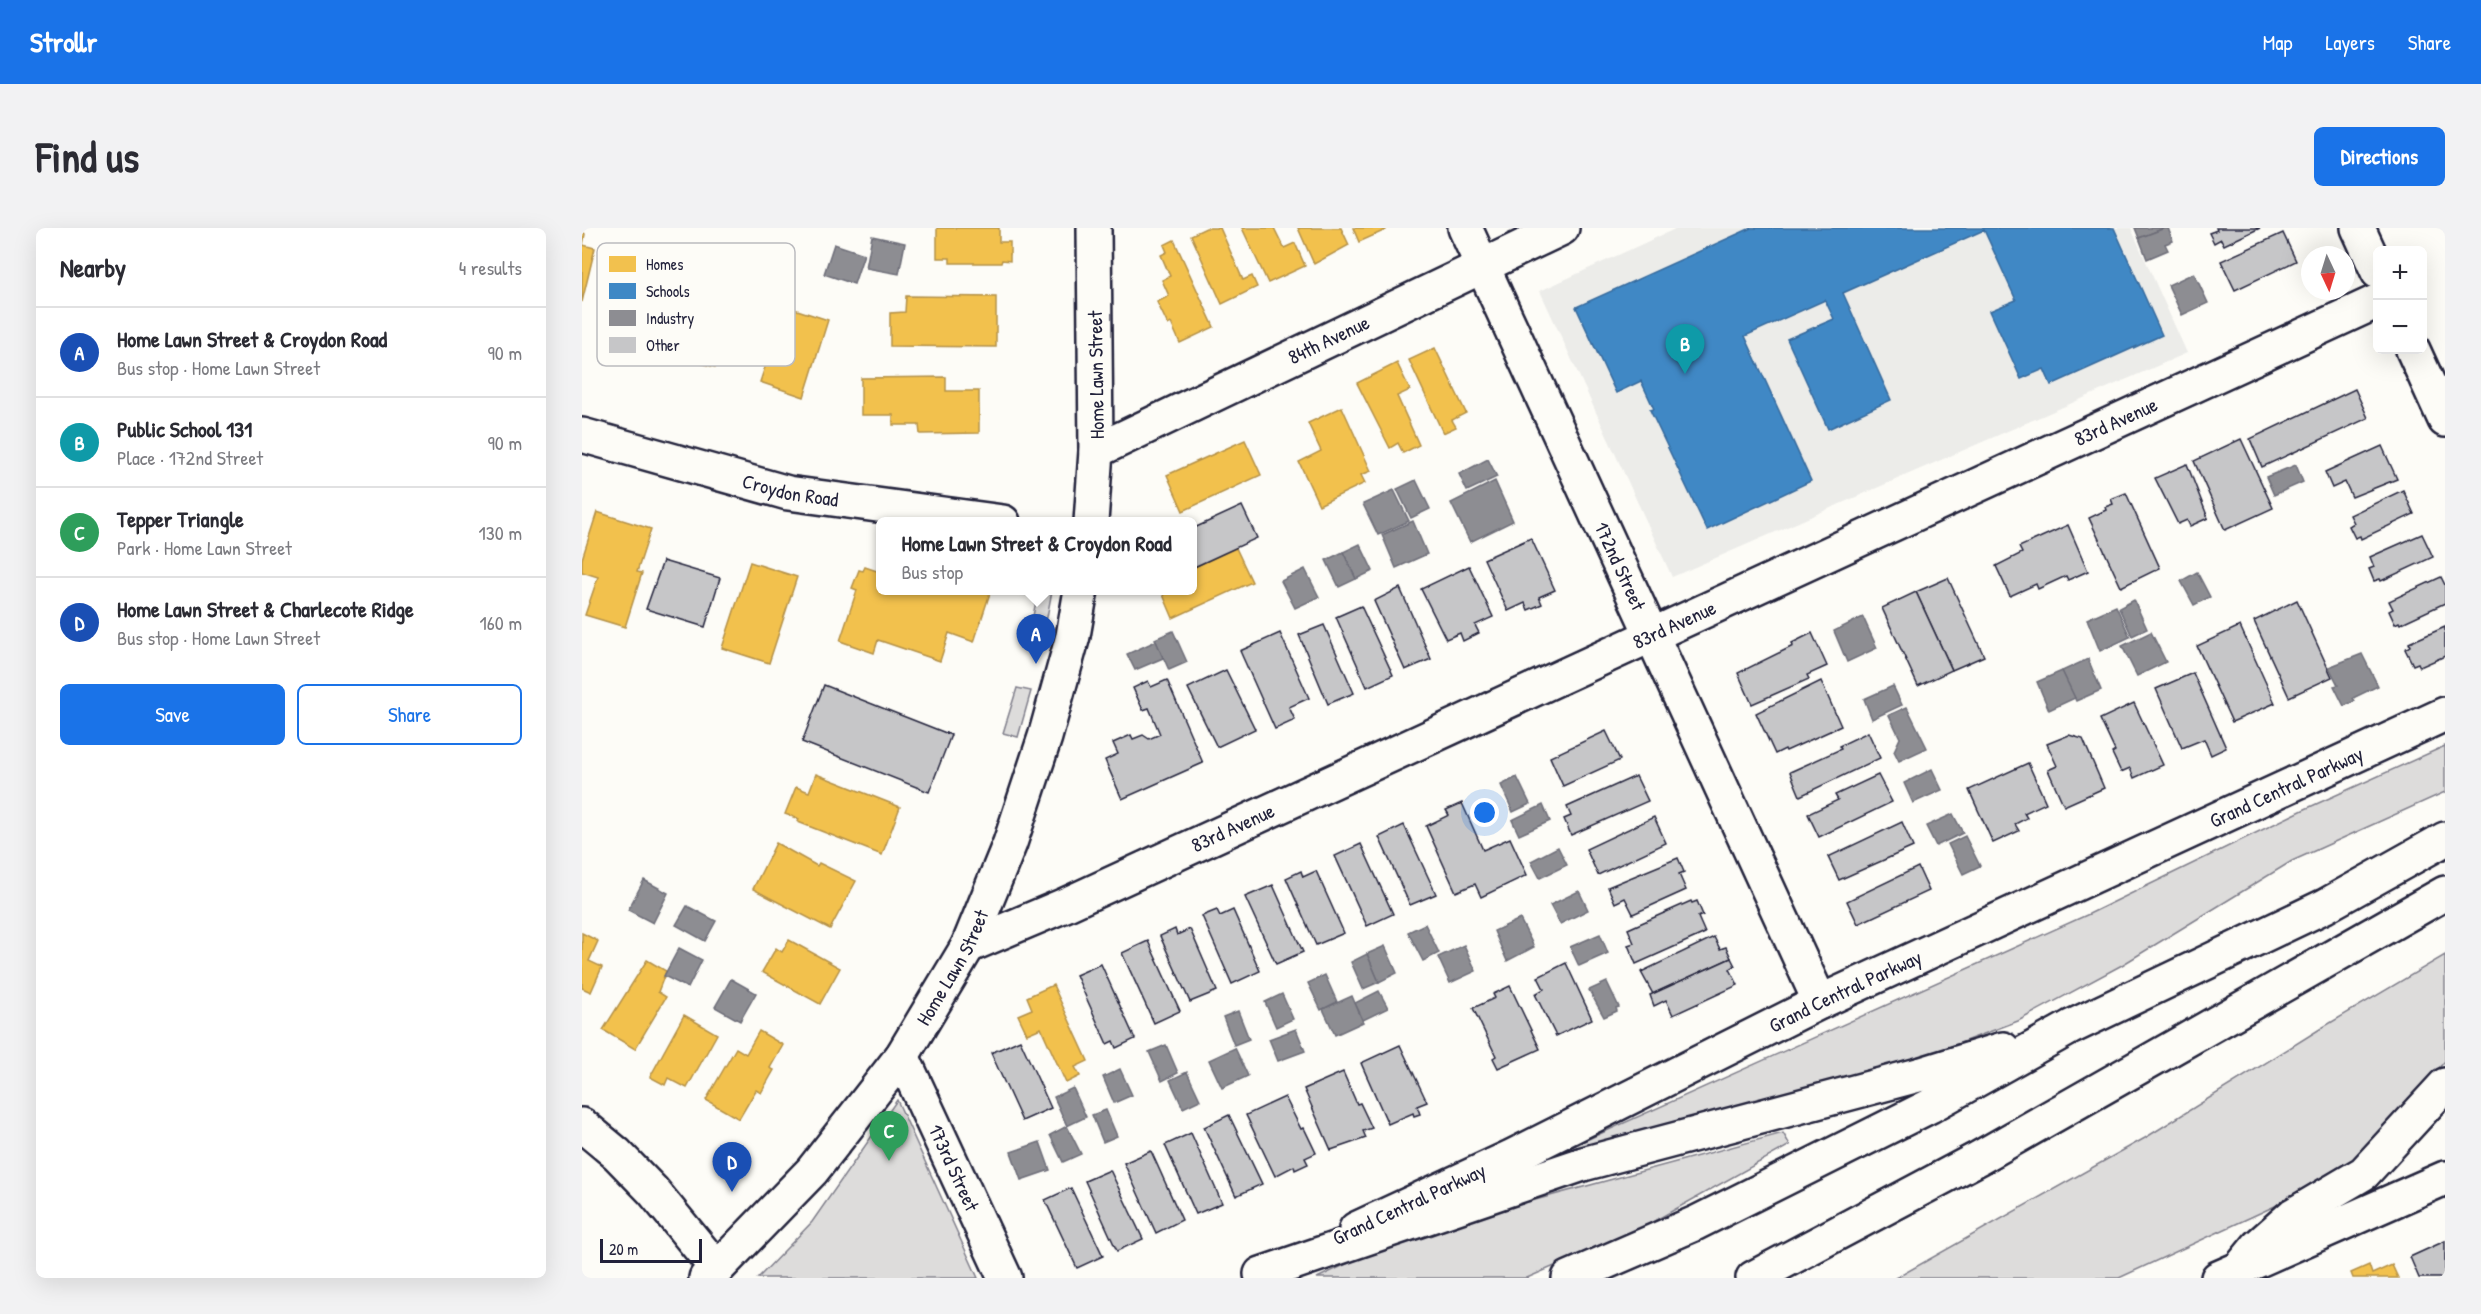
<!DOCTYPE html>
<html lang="en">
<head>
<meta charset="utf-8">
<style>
	:root { --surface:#fff; --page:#f2f2f3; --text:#2b2b33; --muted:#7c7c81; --line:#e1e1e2; --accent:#1a73e8 }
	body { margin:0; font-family:"Patrick Hand",sans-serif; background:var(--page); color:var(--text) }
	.controls { position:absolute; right:18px; top:18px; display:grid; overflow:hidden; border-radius:9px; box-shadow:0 6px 24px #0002 }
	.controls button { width:54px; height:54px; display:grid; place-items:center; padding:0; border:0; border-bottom:2px solid var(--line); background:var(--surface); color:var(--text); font:30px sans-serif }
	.compass { position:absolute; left:1719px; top:18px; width:54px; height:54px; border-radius:50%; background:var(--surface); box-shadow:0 6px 24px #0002; rotate:176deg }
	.scale { position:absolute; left:18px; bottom:15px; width:102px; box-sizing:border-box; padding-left:6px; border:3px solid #22223b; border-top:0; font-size:16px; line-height:21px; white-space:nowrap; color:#22223b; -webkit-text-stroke:4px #fdfcf7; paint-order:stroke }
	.you { position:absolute; left:903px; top:585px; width:21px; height:21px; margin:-15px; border:4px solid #fff; border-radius:50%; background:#1a73e8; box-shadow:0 0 0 9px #1a73e833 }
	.badge { display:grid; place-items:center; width:39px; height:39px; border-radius:50%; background:var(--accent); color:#fff; font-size:20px; font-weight:700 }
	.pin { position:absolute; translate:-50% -50px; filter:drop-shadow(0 2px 3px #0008) }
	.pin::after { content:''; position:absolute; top:32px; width:21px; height:18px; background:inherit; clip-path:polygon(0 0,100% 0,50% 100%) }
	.popup { position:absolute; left:294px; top:289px; width:321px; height:78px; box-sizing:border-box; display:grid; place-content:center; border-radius:9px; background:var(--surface); filter:drop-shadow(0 2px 4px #0005); font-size:20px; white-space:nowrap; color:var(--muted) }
	.popup b { font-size:22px; color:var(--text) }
	.popup::after { content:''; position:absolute; left:50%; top:100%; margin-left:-12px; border:12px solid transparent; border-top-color:var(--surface) }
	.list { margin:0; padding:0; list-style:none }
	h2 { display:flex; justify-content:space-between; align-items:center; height:78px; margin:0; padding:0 24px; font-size:26px }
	h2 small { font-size:20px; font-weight:400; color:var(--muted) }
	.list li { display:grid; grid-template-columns:39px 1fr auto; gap:18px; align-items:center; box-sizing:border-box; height:90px; padding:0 24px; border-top:2px solid var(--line) }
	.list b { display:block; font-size:22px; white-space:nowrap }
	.list p { margin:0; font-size:20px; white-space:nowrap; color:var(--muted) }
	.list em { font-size:20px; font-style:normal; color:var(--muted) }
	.actions { display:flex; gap:12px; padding:18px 24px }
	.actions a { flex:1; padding:14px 0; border:2px solid var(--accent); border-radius:9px; text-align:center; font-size:21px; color:var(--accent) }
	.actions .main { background:var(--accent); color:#fff }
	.map { position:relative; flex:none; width:1863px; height:1050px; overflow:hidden; border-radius:9px }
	header { display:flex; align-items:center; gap:36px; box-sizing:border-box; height:84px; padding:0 30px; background:var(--accent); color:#fff }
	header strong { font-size:28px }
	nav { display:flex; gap:33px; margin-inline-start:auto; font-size:21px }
	.intro { display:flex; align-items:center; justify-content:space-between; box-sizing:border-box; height:144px; padding:0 36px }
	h1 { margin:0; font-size:42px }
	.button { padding:15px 27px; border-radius:9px; background:var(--accent); color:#fff; font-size:21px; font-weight:700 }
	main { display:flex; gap:36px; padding:0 36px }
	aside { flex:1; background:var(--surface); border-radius:9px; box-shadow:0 6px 24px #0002 }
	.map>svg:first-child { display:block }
</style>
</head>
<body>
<header>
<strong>Strollr</strong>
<nav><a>Map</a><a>Layers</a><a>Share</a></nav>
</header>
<div class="intro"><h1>Find us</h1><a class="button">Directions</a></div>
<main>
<aside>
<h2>Nearby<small>4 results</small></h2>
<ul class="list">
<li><span class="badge" style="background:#1a4fb4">A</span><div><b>Home Lawn Street &amp; Croydon Road</b><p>Bus stop · Home Lawn Street</p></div><em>90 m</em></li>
<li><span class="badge" style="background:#0f9aa8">B</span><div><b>Public School 131</b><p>Place · 172nd Street</p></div><em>90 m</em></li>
<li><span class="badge" style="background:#2e9e5b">C</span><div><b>Tepper Triangle</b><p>Park · Home Lawn Street</p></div><em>130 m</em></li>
<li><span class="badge" style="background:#1a4fb4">D</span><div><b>Home Lawn Street &amp; Charlecote Ridge</b><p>Bus stop · Home Lawn Street</p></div><em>160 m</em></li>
</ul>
<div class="actions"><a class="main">Save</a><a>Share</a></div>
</aside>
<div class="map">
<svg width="1863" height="1050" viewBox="0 0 1863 1050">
	<rect width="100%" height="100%" fill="#fdfcf7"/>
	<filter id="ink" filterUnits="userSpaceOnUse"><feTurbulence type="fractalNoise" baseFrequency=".0167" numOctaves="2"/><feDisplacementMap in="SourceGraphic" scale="12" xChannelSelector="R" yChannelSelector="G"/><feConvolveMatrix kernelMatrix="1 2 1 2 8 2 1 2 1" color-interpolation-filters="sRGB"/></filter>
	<g filter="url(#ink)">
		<!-- built -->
		<polygon fill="#ecece9" points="1095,0 1549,0 1605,125 1090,349 958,63"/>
		<!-- green -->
		<g fill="#dddcdb" stroke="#807f8b" stroke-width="1.5">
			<polygon points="456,363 470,363 461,410 447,408"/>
			<polygon points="435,460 449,463 436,509 421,505"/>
			<polygon points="1863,518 1863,564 1710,633 1540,737 1436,793 1322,836 942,940 1507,686 1721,582"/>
			<polygon points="1863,727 1863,833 1777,931 1693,978 1537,1050 1314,1050 1563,910 1738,801"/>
			<polygon points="315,872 396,1050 176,1050 230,994"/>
			<polygon points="1201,905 1208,917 1058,1001 945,1050 735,1050 779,1029 868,995"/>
		</g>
		<!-- homes -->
		<g fill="#f2c14e" stroke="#b49148" stroke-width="1.5">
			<polygon points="355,0 417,0 417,14 428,14 428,33 420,32 419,35 368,35 368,30 355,30"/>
			<polygon points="624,0 638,0 661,52 670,48 675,59 640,76 609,7"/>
			<polygon points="660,0 692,0 702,20 713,15 723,38 686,55"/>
			<polygon points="716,0 759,0 767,17 732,36"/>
			<polygon points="771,0 803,0 804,2 777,14"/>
			<polygon points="0,3 3,6 1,17 13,20 0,74"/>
			<polygon points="592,12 632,99 598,115 589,95 586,97 575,74 587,68 580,52 588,48 579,27 585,24 582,17"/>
			<polygon points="48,23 95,37 72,117 25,103"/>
			<polygon points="145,30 180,41 170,72 162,70 149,109 158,111 149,138 134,134 133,139 118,135 120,127 105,122 133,37"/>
			<polygon points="324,68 414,69 414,119 308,118 308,85 323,84"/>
			<polygon points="203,78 246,92 222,169 178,154"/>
			<polygon points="853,120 884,185 870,192 874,199 861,205 827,132"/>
			<polygon points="815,135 828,162 815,168 837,217 821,225 816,215 808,220 775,155"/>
			<polygon points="364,149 364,163 397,163 397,205 338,206 337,197 311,197 311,187 279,187 279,150"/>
			<polygon points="760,179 789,243 779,247 783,255 737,277 717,234 739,223 726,195"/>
			<polygon points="663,212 679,247 601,283 585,247"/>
			<polygon points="15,284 69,301 55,344 60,345 43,399 3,387 16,349 0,344 0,331"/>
			<polygon points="654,320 670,354 591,390 579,362 610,362 610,340"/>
			<polygon points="168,334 215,349 187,435 140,420"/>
			<polygon points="283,339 298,344 298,362 400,362 408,365 392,414 367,405 358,433 296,412 292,425 258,413 275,362 270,360 277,342 281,343"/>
			<polygon points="234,546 318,579 300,627 216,594 217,591 203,586 214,559 227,564"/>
			<polygon points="194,615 235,638 237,635 274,653 248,701 171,661"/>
			<polygon points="0,705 16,713 7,733 20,739 9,764 0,760"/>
			<polygon points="207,712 258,740 238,776 180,744 194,720 200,724"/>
			<polygon points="65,732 84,743 76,764 84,769 53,821 21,802"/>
			<polygon points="471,757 506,833 493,839 498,848 484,855 459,800 445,806 436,787 450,781 445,769"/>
			<polygon points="102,787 135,806 105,860 86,850 83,857 68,849"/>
			<polygon points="177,803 201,817 188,840 192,842 179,865 174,862 157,891 124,872 154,820 164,826"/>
			<polygon points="1787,1037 1790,1046 1810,1037 1816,1050 1771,1050 1769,1045"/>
		</g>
		<!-- schools -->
		<polygon fill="#3f88c5" stroke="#36699c" stroke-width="1.5" points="1169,0 1532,0 1580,107 1469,157 1462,141 1439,151 1408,83 1434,72 1402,2 1261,65 1309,172 1246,201 1205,111 1252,91 1243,72 1163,108 1229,253 1125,302 1068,182 1072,181 1059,153 1034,165 994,79"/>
		<!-- industry -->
		<g fill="#8d8d92" stroke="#6d6d78" stroke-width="1.5">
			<polygon points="1553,0 1583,0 1557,10"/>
			<polygon points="1583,0 1586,0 1591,13 1583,16 1586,22 1565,31 1557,10"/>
			<polygon points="290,8 323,15 317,46 284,40"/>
			<polygon points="252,16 282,26 272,56 242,46"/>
			<polygon points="1612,45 1626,75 1600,87 1586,57"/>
			<polygon points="906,231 915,249 885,263 877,246"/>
			<polygon points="1714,237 1721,254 1692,267 1684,249"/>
			<polygon points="834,252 848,281 829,290 815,261"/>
			<polygon points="913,253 931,293 888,314 869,275"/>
			<polygon points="812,262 827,293 796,307 781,276"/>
			<polygon points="831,293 845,326 814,340 800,307"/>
			<polygon points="778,316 791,343 774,351 761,324"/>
			<polygon points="761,324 774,351 757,359 744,332"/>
			<polygon points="723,341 737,369 713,380 699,353"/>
			<polygon points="1615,344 1628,369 1612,377 1599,353"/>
			<polygon points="1552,372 1565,401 1550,408 1537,380"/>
			<polygon points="1534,378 1548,409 1518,423 1505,391"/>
			<polygon points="1281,389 1295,420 1265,434 1252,403"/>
			<polygon points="591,403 605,434 587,442 573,411"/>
			<polygon points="1569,404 1584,434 1555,448 1540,418"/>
			<polygon points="574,413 581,430 553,442 545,426"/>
			<polygon points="1780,426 1796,458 1771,470 1773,473 1762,478 1752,458 1756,457 1747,439"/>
			<polygon points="1506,431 1519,462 1494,473 1480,443"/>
			<polygon points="1480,443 1493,470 1467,482 1455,454"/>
			<polygon points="1311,458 1320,477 1290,491 1282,471"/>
			<polygon points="1325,479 1345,520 1317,533 1312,523 1318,510 1307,487"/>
			<polygon points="1350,541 1360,562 1331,575 1322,555"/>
			<polygon points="935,549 948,576 931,584 919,557"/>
			<polygon points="961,577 968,593 937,607 930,592"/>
			<polygon points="1371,586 1381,605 1354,618 1344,598"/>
			<polygon points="1383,608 1398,638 1381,646 1366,616"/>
			<polygon points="976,619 985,637 958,650 949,633"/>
			<polygon points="62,652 86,665 71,695 46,682"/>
			<polygon points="997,663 1006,682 978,696 968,677"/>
			<polygon points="105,678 134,693 123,713 94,697"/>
			<polygon points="938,691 952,719 925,733 912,703"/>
			<polygon points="843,696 857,725 841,733 826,704"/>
			<polygon points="1018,706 1026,725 997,738 988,719"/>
			<polygon points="882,717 894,743 868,755 856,729"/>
			<polygon points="803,718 815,745 797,754 785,726"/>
			<polygon points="97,720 120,732 106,760 82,748"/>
			<polygon points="785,726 797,754 781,761 769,734"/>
			<polygon points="743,747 755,774 739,782 726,755"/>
			<polygon points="149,751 174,765 158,793 133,779"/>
			<polygon points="1025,754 1037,779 1034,780 1035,783 1022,789 1007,762"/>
			<polygon points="797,763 806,780 781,792 773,775"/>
			<polygon points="700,766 711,791 694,799 683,774"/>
			<polygon points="770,768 781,794 753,807 741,781"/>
			<polygon points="656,783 667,811 652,817 641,789"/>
			<polygon points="714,801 723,823 696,833 687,811"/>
			<polygon points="584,817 596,845 580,853 567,824"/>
			<polygon points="653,820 666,848 640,860 627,832"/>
			<polygon points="538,841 550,867 532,875 521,849"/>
			<polygon points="605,844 618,872 601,880 588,852"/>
			<polygon points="491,860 504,889 485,898 472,869"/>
			<polygon points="524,882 535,908 521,914 510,887"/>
			<polygon points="485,898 499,926 481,934 468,907"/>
			<polygon points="458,914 468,942 439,952 429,924"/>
		</g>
		<!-- building -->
		<g fill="#c6c6c8" stroke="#22223b" stroke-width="1.5">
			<polygon points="1634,0 1678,0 1642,17 1639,11 1632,15 1627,5 1635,2"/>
			<polygon points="1701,5 1714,33 1653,62 1639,33"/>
			<polygon points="1773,161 1786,190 1680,239 1668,211"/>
			<polygon points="1659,211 1691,280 1643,302 1612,233"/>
			<polygon points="1800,218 1815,251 1770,269 1763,254 1750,260 1743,244"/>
			<polygon points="1605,236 1626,290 1608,298 1605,292 1596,296 1573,250"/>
			<polygon points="1821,262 1832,286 1779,311 1778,308 1773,310 1767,298 1772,295 1768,287"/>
			<polygon points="1544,265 1578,340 1539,359 1507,290 1524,282 1523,279 1531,276 1529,271"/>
			<polygon points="660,278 675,310 610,340 610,301"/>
			<polygon points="1486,297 1506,343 1486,352 1484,348 1456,361 1454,356 1428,368 1414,338 1440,325 1437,319"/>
			<polygon points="1840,306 1851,329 1799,353 1798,351 1792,353 1787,341 1792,339 1788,329"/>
			<polygon points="949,310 973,362 957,369 960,376 946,382 943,375 926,383 902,331"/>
			<polygon points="81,333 138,350 123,399 64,381"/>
			<polygon points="887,338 911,389 893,397 897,405 881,413 878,405 864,411 839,361"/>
			<polygon points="1859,349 1863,357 1863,375 1818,396 1817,394 1813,396 1807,383 1811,381 1807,373"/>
			<polygon points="1366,350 1402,428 1370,442 1334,364"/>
			<polygon points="818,360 849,431 823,442 792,373"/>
			<polygon points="1334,364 1370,442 1336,458 1300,380"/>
			<polygon points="1715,372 1750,449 1707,469 1672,393"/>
			<polygon points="779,378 811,447 785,459 754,389"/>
			<polygon points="742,397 772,465 746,476 717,407"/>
			<polygon points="1658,398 1693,475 1650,494 1615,418"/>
			<polygon points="1863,399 1863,428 1838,439 1836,435 1831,437 1823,421 1828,418 1827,415"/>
			<polygon points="698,405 727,470 707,479 713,492 693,501 658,423"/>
			<polygon points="1230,405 1245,438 1225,447 1227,451 1170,476 1156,445 1211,418 1210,415"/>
			<polygon points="644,442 673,501 635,519 606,460"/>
			<polygon points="1611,445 1644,520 1629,527 1622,511 1600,520 1574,461"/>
			<polygon points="585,452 621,535 540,571 523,532 536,526 531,515 549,507 551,511 561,507 567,511 578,506 567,480 561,482 551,460 566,453 569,459"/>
			<polygon points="1239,453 1259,498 1204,523 1203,521 1193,526 1174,485"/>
			<polygon points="242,457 369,507 347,564 220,514"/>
			<polygon points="1552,475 1581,537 1552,550 1548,540 1539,544 1530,525 1533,523 1518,491"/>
			<polygon points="1024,503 1038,532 981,558 968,529"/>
			<polygon points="1286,504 1298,530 1218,568 1208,544 1259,521 1257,518"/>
			<polygon points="1487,507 1501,511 1522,560 1482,578 1466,542 1475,538 1465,516"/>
			<polygon points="1446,535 1464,575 1442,585 1445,590 1433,596 1437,603 1411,615 1387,562"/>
			<polygon points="1296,547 1310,574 1237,609 1226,586 1256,572 1253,567"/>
			<polygon points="1054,548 1066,573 989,607 982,591 989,588 985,579"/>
			<polygon points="880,575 901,622 928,610 945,647 899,669 893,656 874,664 844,598 867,587 864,582"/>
			<polygon points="1072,589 1084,615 1016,647 1004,621"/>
			<polygon points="1320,594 1331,619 1257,652 1246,629"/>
			<polygon points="822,597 854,666 828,677 797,609"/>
			<polygon points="779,616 811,686 785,698 753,628"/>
			<polygon points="1096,630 1102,644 1097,646 1104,662 1051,686 1043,670 1033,675 1026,659"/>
			<polygon points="1336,639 1347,663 1276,696 1265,673"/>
			<polygon points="719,643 721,649 734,643 762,705 734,717 704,650"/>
			<polygon points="691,657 721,724 694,736 663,669"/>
			<polygon points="1109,673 1110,675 1115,673 1121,687 1116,689 1123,705 1054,736 1046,717 1052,715 1046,701"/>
			<polygon points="635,682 638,688 651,682 678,743 650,756 620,688"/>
			<polygon points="593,701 595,707 608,701 635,763 608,774 578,708"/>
			<polygon points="1132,709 1138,721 1144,719 1149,730 1071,766 1059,744"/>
			<polygon points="566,713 598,783 572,795 540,725"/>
			<polygon points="1149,730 1153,738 1148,741 1156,757 1091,787 1084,772 1072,778 1068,767"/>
			<polygon points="984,735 1010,791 974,808 953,766 962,761 956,749"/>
			<polygon points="519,736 553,811 534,820 531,813 525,816 494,747"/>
			<polygon points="928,758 958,821 916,840 911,830 914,828 891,780 913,770 911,766"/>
			<polygon points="438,812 469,880 440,893 409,825"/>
			<polygon points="818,817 845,874 835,878 838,886 832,888 831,885 806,896 779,835"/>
			<polygon points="761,844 775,876 778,875 790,900 781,903 784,910 749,922 722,861"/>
			<polygon points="703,869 719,901 722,900 734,925 723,930 726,936 713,942 712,938 693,948 664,887"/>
			<polygon points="647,887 680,956 654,968 622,899"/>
			<polygon points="609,905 640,975 614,986 583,917"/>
			<polygon points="569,923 600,992 574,1005 542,935"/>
			<polygon points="528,942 561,1011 535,1023 503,953"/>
			<polygon points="489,960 521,1028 495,1040 463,972"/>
			<polygon points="1863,1013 1863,1050 1837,1050 1828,1029"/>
		</g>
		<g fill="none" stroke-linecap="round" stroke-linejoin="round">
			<!-- minor casing -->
			<g stroke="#22223b" stroke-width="38">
				<g id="minor">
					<path id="s1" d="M883,0L1238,774"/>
					<polyline points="1776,0 1796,44"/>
					<polyline points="1831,122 1863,192"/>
					<path id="s2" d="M0,207L206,265L421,294"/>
					<path id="s3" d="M514,223L980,0"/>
					<polyline points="509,294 514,223 512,0"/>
					<path id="s4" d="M386,718L483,677L1796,73"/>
					<path id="s5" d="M320,828L423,1050"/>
					<polyline points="0,897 35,926 71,963 135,1041"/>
					<path id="s6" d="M124,1050L135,1041L230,943L274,887L320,828L386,718L428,615L463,509L491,408L499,362"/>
				</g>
			</g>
			<!-- secondary casing -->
			<g stroke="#22223b" stroke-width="38">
				<g id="secondary">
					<path id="s7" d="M774,1001L929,929L1238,774L1863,486"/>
					<polyline points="1636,1050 1863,950"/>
				</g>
			</g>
			<!-- motorway casing -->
			<g stroke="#22223b" stroke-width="38">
				<g id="motorway">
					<polyline points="1658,1040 1676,1018 1711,987 1782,945 1863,857"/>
					<polyline points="679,1046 1001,936 1340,846 1421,821"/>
					<polyline points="987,1050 1114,995 1348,878 1489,799 1743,678 1863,611"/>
					<polyline points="1171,1050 1397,930 1863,665"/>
				</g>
			</g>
			<!-- minor -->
			<use href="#minor" stroke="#fdfcf7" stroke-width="33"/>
			<!-- secondary -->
			<use href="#secondary" stroke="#fdfcf7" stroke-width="33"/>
			<!-- motorway -->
			<use href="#motorway" stroke="#fdfcf7" stroke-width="33"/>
		</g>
	</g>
	<g text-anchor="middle" stroke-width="6" stroke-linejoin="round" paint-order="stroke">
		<!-- street labels -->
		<g font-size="20" fill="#22223b" stroke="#fdfcf7">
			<text dy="7" stroke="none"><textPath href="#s3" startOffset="258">84th Avenue</textPath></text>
			<text transform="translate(514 147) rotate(-91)" y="7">Home Lawn Street</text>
			<text dy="7" stroke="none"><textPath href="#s4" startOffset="1262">83rd Avenue</textPath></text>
			<text dy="7" stroke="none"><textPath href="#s2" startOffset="216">Croydon Road</textPath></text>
			<text dy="7" stroke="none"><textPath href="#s1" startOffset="372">172nd Street</textPath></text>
			<text dy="7" stroke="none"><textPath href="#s4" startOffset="776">83rd Avenue</textPath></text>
			<text dy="7" stroke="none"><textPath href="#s7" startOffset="1030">Grand Central Parkway</textPath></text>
			<text dy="7" stroke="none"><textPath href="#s4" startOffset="290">83rd Avenue</textPath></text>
			<text dy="7" stroke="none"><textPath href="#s6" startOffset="399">Home Lawn Street</textPath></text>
			<text dy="7" stroke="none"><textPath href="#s7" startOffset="544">Grand Central Parkway</textPath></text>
			<text dy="7" stroke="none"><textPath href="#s5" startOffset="123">173rd Street</textPath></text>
			<text transform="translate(827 976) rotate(-25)" y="7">Grand Central Parkway</text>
		</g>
	</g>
	<!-- legend -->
	<rect x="15" y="15" width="198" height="123" rx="9" fill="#fdfcf7" stroke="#bbbbbf" stroke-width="1.5"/>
	<rect x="27" y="28" width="27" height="16" fill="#f2c14e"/>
	<rect x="27" y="55" width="27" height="16" fill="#3f88c5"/>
	<rect x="27" y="82" width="27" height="16" fill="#8d8d92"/>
	<rect x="27" y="109" width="27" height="16" fill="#c6c6c8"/>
	<g font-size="16" fill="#22223b">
		<text x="64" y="42">Homes</text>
		<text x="64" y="69">Schools</text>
		<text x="64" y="96">Industry</text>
		<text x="64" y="123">Other</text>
	</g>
</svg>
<div class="controls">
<button>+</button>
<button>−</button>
</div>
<svg class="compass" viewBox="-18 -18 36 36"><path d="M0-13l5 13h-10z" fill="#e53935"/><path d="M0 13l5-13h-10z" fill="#7c7c81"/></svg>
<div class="scale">20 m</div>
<div class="you"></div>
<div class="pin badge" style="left:454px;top:436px;background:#1a4fb4">A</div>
<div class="popup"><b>Home Lawn Street &amp; Croydon Road</b>Bus stop</div>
<div class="pin badge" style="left:1103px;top:146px;background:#0f9aa8">B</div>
<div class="pin badge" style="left:307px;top:933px;background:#2e9e5b">C</div>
<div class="pin badge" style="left:150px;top:964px;background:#1a4fb4">D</div>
</div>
</main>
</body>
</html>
